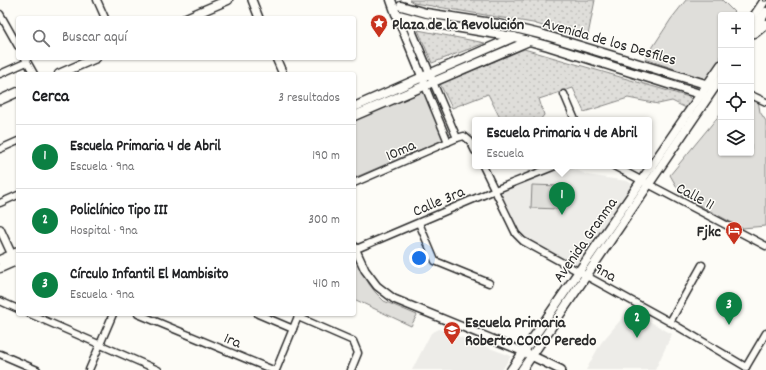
<!DOCTYPE html>
<html lang="es">
<head>
<meta charset="utf-8">
<style>
	:root { --surface:#fff; --page:#f2f2f2; --text:#202124; --muted:#757577; --line:#e0e0e0; --accent:#0b8043 }
	body { margin:0; font-family:Dekko,sans-serif; background:var(--page); color:var(--text) }
	.controls { position:absolute; right:12px; top:12px; display:grid; overflow:hidden; border-radius:4px; box-shadow:0 1px 3px #0004 }
	.controls button { width:36px; height:36px; display:grid; place-items:center; padding:0; border:0; border-bottom:1px solid var(--line); background:var(--surface); color:var(--text); font:20px sans-serif }
	.you { position:absolute; left:419px; top:258px; width:14px; height:14px; margin:-10px; border:3px solid #fff; border-radius:50%; background:#1a73e8; box-shadow:0 0 0 6px #1a73e833 }
	.badge { display:grid; place-items:center; width:26px; height:26px; border-radius:50%; background:var(--accent); color:#fff; font-size:13px; font-weight:700 }
	.pin { position:absolute; translate:-50% -33px; filter:drop-shadow(0 1px 2px #0008) }
	.pin::after { content:''; position:absolute; top:21px; width:14px; height:12px; background:inherit; clip-path:polygon(0 0,100% 0,50% 100%) }
	.popup { position:absolute; left:472px; top:117px; width:180px; height:52px; box-sizing:border-box; display:grid; place-content:center; border-radius:4px; background:var(--surface); filter:drop-shadow(0 1px 3px #0005); font-size:13px; white-space:nowrap; color:var(--muted) }
	.popup b { font-size:15px; color:var(--text) }
	.popup::after { content:''; position:absolute; left:50%; top:100%; margin-left:-8px; border:8px solid transparent; border-top-color:var(--surface) }
	.list { margin:0; padding:0; list-style:none }
	h2 { display:flex; justify-content:space-between; align-items:center; height:52px; margin:0; padding:0 16px; font-size:17px }
	h2 small { font-size:13px; font-weight:400; color:var(--muted) }
	.list li { display:grid; grid-template-columns:26px 1fr auto; gap:12px; align-items:center; box-sizing:border-box; height:64px; padding:0 16px; border-top:1px solid var(--line) }
	.list b { display:block; font-size:15px; white-space:nowrap }
	.list p { margin:0; font-size:13px; white-space:nowrap; color:var(--muted) }
	.list em { font-size:13px; font-style:normal; color:var(--muted) }
	.icon { flex:none; width:22px; height:22px; fill:none; stroke:currentColor; stroke-width:2; stroke-linecap:round; stroke-linejoin:round }
	.map { position:relative; flex:none; width:766px; height:370px; overflow:hidden }
	.search { position:absolute; background:var(--surface); box-shadow:0 1px 3px #0004; left:16px; top:16px; width:340px; height:44px; display:flex; align-items:center; gap:10px; box-sizing:border-box; padding:0 14px; border-radius:4px; color:var(--muted); font-size:15px }
	.panel { position:absolute; background:var(--surface); box-shadow:0 1px 3px #0004; left:16px; top:72px; width:340px; height:244px; border-radius:4px }
	.map>svg:first-child { display:block }
</style>
</head>
<body>
<div class="map">
<svg width="766" height="370" viewBox="0 0 766 370">
	<defs>
		<pattern id="grass-dots" width="8" height="8" patternUnits="userSpaceOnUse"><rect width="8" height="8" fill="#dfdeda"/><path d="M2 2h.1M6 6h.1" fill="none" stroke="#c0bfbb" stroke-width="1.8" stroke-linecap="round"/></pattern>
	</defs>
	<rect width="100%" height="100%" fill="#fdfcf7"/>
	<filter id="ink" filterUnits="userSpaceOnUse"><feTurbulence type="fractalNoise" baseFrequency=".025" numOctaves="2"/><feDisplacementMap in="SourceGraphic" scale="8" xChannelSelector="R" yChannelSelector="G"/><feConvolveMatrix kernelMatrix="1 2 1 2 8 2 1 2 1" color-interpolation-filters="sRGB"/></filter>
	<g filter="url(#ink)">
		<!-- built -->
		<g fill="#edece8">
			<polygon points="560,166 568,166 587,175 627,181 634,185 579,267 520,236 501,195 503,189"/>
			<polygon points="629,310 672,334 655,370 586,370 601,343"/>
			<polygon points="439,329 511,356 502,370 412,370 431,333"/>
		</g>
		<!-- grass -->
		<g fill="url(#grass-dots)" stroke="#858482">
			<polygon points="409,0 595,0 588,35 583,38 533,23 414,3"/>
			<polygon points="418,30 485,43 432,63"/>
			<polygon points="524,49 689,97 692,100 686,108 672,101 658,104 628,98 584,112 573,88 539,99 544,115 540,120 501,120 488,94 452,108 440,84"/>
		</g>
		<!-- green -->
		<g fill="#dfdeda" stroke="#858482">
			<polygon points="686,0 722,0 737,15 721,15 721,60 708,80 645,59 671,19"/>
			<polygon points="423,89 445,139 354,178 354,118"/>
			<polygon points="751,100 758,100 760,112 766,121 766,226 742,228 682,196 670,175 721,113 721,153 751,153"/>
			<polygon points="532,185 560,186 559,209 531,208"/>
			<polygon points="354,259 358,261 369,284 376,293 384,301 417,315 411,326 354,299"/>
		</g>
		<g fill="none" stroke-linecap="round" stroke-linejoin="round">
			<!-- minor casing -->
			<g stroke="#2b2b2b" stroke-width="9">
				<g id="minor">
					<polyline points="97,0 105,18"/>
					<polyline points="0,14 18,46"/>
					<polyline points="25,58 34,74"/>
					<polyline points="0,74 27,62"/>
					<polyline points="433,82 457,138"/>
					<polyline points="425,86 448,142"/>
					<polyline points="564,94 575,120"/>
					<polyline points="751,95 766,102"/>
					<polyline points="0,149 18,141"/>
					<polyline points="483,166 516,234 523,241 670,322 746,367"/>
					<polyline points="614,166 766,246"/>
					<polyline points="354,183 457,138 464,136 470,141 475,151"/>
					<polyline points="0,203 18,195"/>
					<polyline points="419,223 435,261 489,283"/>
					<polyline points="354,250 495,190 555,166"/>
					<polyline points="0,301 18,309"/>
					<polyline points="30,314 158,370"/>
					<polyline points="138,314 273,370"/>
					<polyline points="258,314 293,329"/>
					<polyline points="298,317 353,341 358,353 351,370"/>
					<polyline points="670,322 702,265"/>
					<polyline points="0,354 37,370"/>
					<polyline points="746,367 766,333"/>
					<polyline points="89,370 113,314"/>
					<polyline points="276,370 299,314"/>
				</g>
			</g>
			<!-- tertiary casing -->
			<g stroke="#2b2b2b" stroke-width="10">
				<g id="tertiary">
					<polyline points="252,0 259,18"/>
					<polyline points="396,14 424,82"/>
					<polyline points="406,17 432,79"/>
					<polyline points="276,58 283,74"/>
					<polyline points="0,229 12,255"/>
					<polyline points="354,246 365,270 377,286 394,299 524,352"/>
				</g>
			</g>
			<!-- secondary casing -->
			<g stroke="#2b2b2b" stroke-width="11">
				<g id="secondary">
					<polyline points="391,0 396,14 425,22 514,37 548,46 706,96"/>
					<polyline points="401,6 426,13 498,24 544,35 712,86"/>
					<polyline points="186,18 228,0"/>
					<polyline points="751,21 765,0"/>
					<polyline points="755,33 766,24"/>
					<polyline points="751,34 766,12"/>
					<polyline points="59,74 96,58"/>
					<polyline points="0,100 18,92"/>
					<polyline points="354,107 514,37"/>
					<polyline points="354,116 529,41"/>
					<polyline points="0,260 18,252"/>
					<polyline points="0,268 18,260"/>
					<polyline points="528,354 561,370"/>
					<polyline points="511,370 721,65"/>
					<polyline points="522,370 721,78"/>
				</g>
			</g>
			<!-- minor -->
			<use href="#minor" stroke="#fdfcf7" stroke-width="6"/>
			<!-- tertiary -->
			<use href="#tertiary" stroke="#fdfcf7" stroke-width="7"/>
			<!-- secondary -->
			<use href="#secondary" stroke="#fdfcf7" stroke-width="8"/>
			<!-- rail casing -->
			<g stroke="#2b2b2b" stroke-width="3">
				<polyline id="rail" points="764,0 766,0"/>
			</g>
			<!-- rail -->
			<use href="#rail" stroke="#fdfcf7" stroke-width="1.5" stroke-dasharray="4.5" stroke-linecap="butt"/>
		</g>
	</g>
	<!-- icons -->
	<defs>
		<g id="sight-pin" transform="scale(0.9)"><path d="M0 17L-7.5 6A9.5 9.5 0 1 1 7.5 6Z" fill="#c8321e" stroke="#fdfcf7"/><path d="M0-6L1.8-2.2L6-1.7L2.9 1.2L3.7 5.4L0 3.3L-3.7 5.4L-2.9 1.2L-6-1.7L-1.8-2.2Z" fill="#fff"/></g>
		<g id="hotel-pin" transform="scale(0.9)"><path d="M0 17L-7.5 6A9.5 9.5 0 1 1 7.5 6Z" fill="#c8321e" stroke="#fdfcf7"/><path d="M-6-4.5h1.5V1H6V5H4.5V3h-9V5H-6ZM-4 0a1.8 1.8 0 1 1 3.6 0ZM.5 0V-2.5h3Q6-2.5 6 0Z" fill="#fff"/></g>
		<g id="school-pin" transform="scale(0.9)"><path d="M0 17L-7.5 6A9.5 9.5 0 1 1 7.5 6Z" fill="#c8321e" stroke="#fdfcf7"/><path d="M0-5L7-2L0 1L-7-2ZM-4 1L0 2.5L4 1V4Q0 6-4 4Z" fill="#fff"/></g>
	</defs>
	<g fill-rule="evenodd">
		<use href="#sight-pin" x="379" y="23"/>
		<use href="#hotel-pin" x="734" y="230"/>
		<use href="#school-pin" x="452" y="330"/>
	</g>
	<g text-anchor="middle" stroke-width="3" stroke-linejoin="round" paint-order="stroke">
		<!-- poi labels -->
		<g font-size="16" font-weight="bold" fill="#2b2b2b" stroke="#fdfcf7" text-anchor="start">
			<text x="392" y="29">Plaza de la Revolución</text>
			<text x="721" y="236" text-anchor="end">Fjkc</text>
			<text x="465" y="327">Escuela Primaria<tspan x="465" dy="18">Roberto COCO Peredo</tspan></text>
		</g>
		<!-- street labels -->
		<g font-size="16" fill="#2b2b2b" stroke="#fdfcf7">
			<text transform="translate(610 40) rotate(16)" y="6">Avenida de los Desfiles</text>
			<text transform="translate(400 149) rotate(-24)" y="6">10ma</text>
			<text transform="translate(696 195) rotate(28)" y="6">Calle 11</text>
			<text transform="translate(438 200) rotate(-23)" y="6">Calle 3ra</text>
			<text transform="translate(584 239) rotate(-55)" y="6">Avenida Granma</text>
			<text transform="translate(606 271) rotate(29)" y="6">9na</text>
			<text transform="translate(233 339) rotate(22)" y="6">1ra</text>
		</g>
	</g>
</svg>
<div class="controls">
<button>+</button>
<button>−</button>
<button><svg class="icon" aria-label="locate" viewBox="0 0 24 24"><circle cx="12" cy="12" r="6"/><path d="M12 2v4M12 18v4M2 12h4M18 12h4"/></svg></button>
<button><svg class="icon" aria-label="layers" viewBox="0 0 24 24"><path d="M12 4l9 5-9 5-9-5zM3 14l9 5 9-5"/></svg></button>
</div>
<div class="you"></div>
<div class="pin badge" style="left:562px;top:215px">1</div>
<div class="popup"><b>Escuela Primaria 4 de Abril</b>Escuela</div>
<div class="pin badge" style="left:637px;top:338px">2</div>
<div class="pin badge" style="left:729px;top:325px">3</div>
<div class="search"><svg class="icon" aria-label="search" viewBox="0 0 24 24"><circle cx="10" cy="10" r="6"/><path d="M15 15l6 6"/></svg>Buscar aquí</div>
<section class="panel">
<h2>Cerca<small>3 resultados</small></h2>
<ul class="list">
<li><span class="badge">1</span><div><b>Escuela Primaria 4 de Abril</b><p>Escuela · 9na</p></div><em>190 m</em></li>
<li><span class="badge">2</span><div><b>Policlínico Tipo III</b><p>Hospital · 9na</p></div><em>300 m</em></li>
<li><span class="badge">3</span><div><b>Círculo Infantil El Mambisito</b><p>Escuela · 9na</p></div><em>410 m</em></li>
</ul>
</section>
</div>
</body>
</html>
